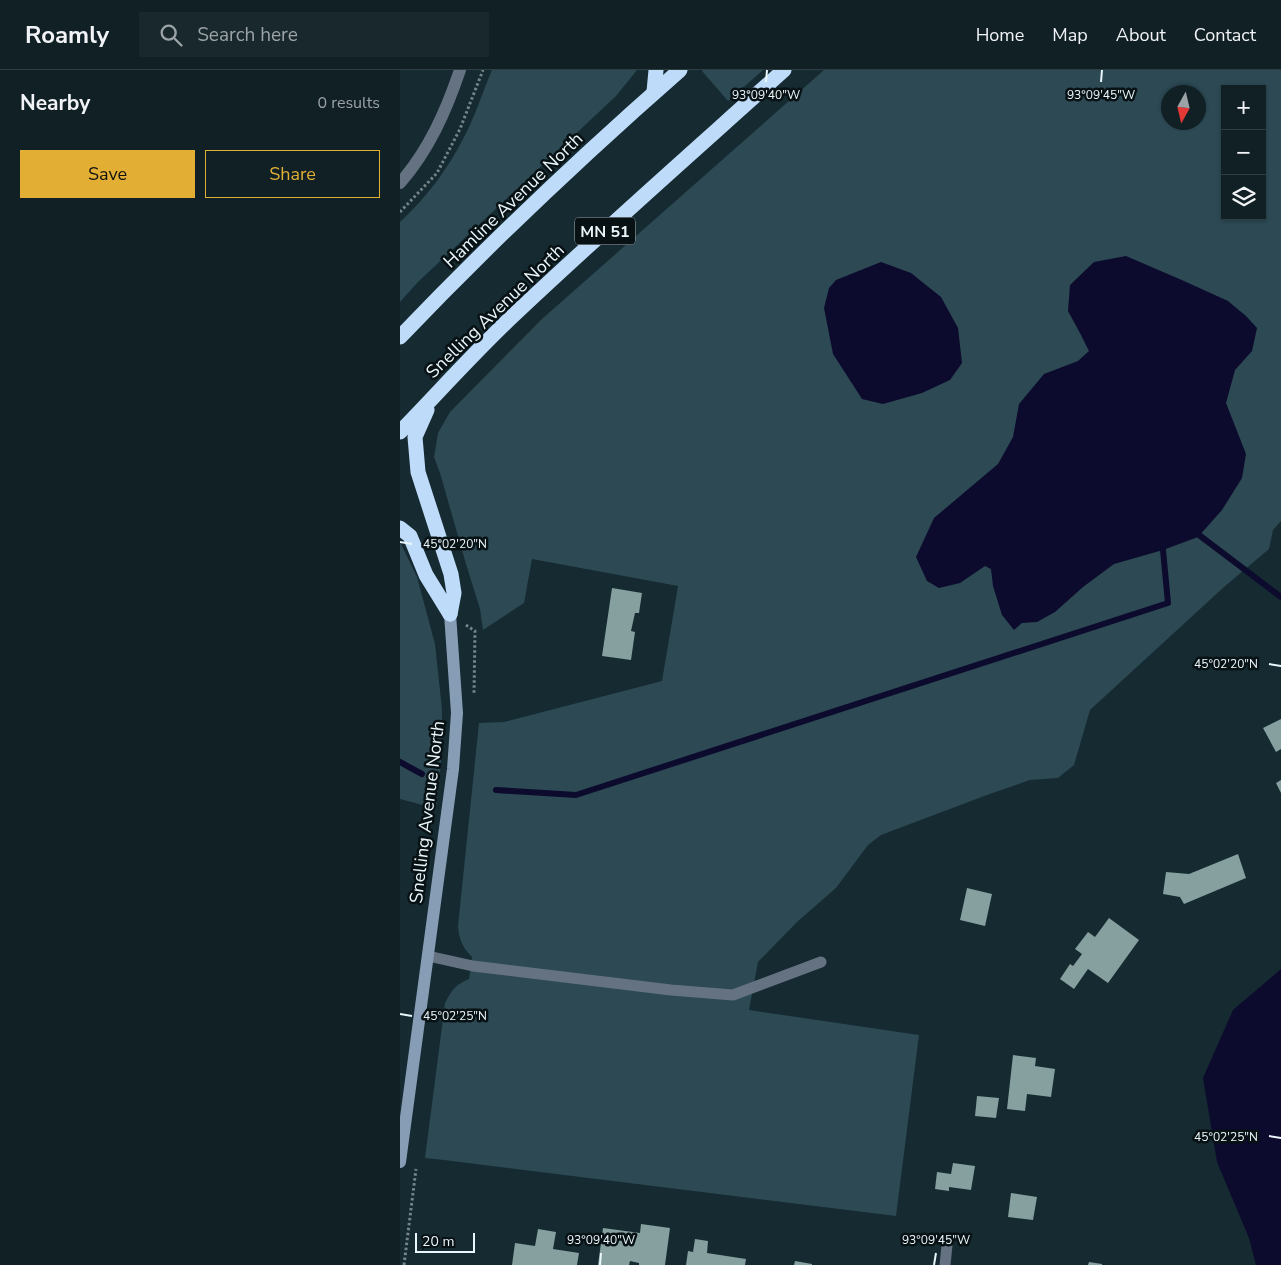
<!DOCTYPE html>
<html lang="en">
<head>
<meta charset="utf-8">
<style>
	:root { --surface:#102025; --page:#19282d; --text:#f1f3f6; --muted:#9ca3a7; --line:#303e42; --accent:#e2af34 }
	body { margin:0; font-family:"Nunito Sans",sans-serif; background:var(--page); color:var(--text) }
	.controls { position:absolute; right:15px; top:15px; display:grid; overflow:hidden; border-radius:0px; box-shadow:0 1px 4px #0004 }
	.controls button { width:45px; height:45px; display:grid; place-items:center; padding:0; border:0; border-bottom:1px solid var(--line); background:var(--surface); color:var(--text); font:25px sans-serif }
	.compass { position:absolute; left:761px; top:15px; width:45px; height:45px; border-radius:50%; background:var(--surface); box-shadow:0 1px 4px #0004; rotate:188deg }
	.scale { position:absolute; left:15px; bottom:12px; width:60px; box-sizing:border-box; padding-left:5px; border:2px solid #e9f6fb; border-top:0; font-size:14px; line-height:18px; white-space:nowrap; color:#e9f6fb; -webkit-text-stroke:4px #081114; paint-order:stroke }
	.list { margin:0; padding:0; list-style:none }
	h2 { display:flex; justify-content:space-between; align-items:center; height:65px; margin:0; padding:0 20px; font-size:21px }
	h2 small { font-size:16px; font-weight:400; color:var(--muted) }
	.actions { display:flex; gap:10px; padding:15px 20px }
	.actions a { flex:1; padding:11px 0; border:1px solid var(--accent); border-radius:0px; text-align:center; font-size:18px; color:var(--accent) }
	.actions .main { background:var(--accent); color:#111 }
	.icon { flex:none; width:28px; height:28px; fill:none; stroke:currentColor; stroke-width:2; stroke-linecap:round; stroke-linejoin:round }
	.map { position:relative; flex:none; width:881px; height:1195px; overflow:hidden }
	header { display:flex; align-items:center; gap:30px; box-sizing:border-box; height:70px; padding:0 25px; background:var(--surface); border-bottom:1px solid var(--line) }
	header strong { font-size:24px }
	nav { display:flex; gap:28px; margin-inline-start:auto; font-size:18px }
	.search { width:350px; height:45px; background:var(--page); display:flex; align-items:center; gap:12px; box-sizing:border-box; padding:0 18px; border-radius:0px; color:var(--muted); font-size:19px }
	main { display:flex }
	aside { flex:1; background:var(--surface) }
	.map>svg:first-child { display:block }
</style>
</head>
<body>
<header>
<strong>Roamly</strong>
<div class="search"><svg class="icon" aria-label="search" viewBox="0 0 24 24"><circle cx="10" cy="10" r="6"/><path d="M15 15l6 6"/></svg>Search here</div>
<nav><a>Home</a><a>Map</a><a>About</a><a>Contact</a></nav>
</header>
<main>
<aside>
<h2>Nearby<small>0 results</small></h2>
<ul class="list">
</ul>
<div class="actions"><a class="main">Save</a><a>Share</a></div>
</aside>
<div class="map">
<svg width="881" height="1195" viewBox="0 0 881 1195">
	<rect width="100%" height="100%" fill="#152a31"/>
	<!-- green -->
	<g fill="#2c4954" fill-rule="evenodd">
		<path d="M92,0H237L216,26L18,212L0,232V152C26,128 47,100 63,69C75,47 82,23 92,0Z"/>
		<polygon points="302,0 363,0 328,31 302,1"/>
		<path d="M424,0H881V451L873,460L869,479L824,517L690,640L674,695L658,708L630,710L587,725L481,765L468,775L436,818L397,852L358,892L349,940L519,965L496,1146L44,1090L25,1088L45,933C52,920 55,915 69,909L72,887C63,878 59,870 58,856L79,653L104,652L262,611L278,516L132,489L124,533L83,560L80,539L66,494L40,403L34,387L38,363L50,342L142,249ZM825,19H862V146H825ZM768,22H798V52H768Z"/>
		<polygon points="0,472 17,507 35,574 42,639 41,692 36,740 19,734 0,729"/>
	</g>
	<!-- water -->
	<g fill="#0c0b2d">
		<polygon points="726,186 784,211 828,231 846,246 857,258 852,281 835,300 826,333 846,384 842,408 822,440 798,467 763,480 714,494 683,517 655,542 637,552 622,553 614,560 602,545 593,516 591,499 585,496 560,513 539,518 527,511 516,487 534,448 598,394 613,367 619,334 644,304 678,291 689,281 681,265 668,241 670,215 694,192"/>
		<polygon points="481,192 511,203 541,227 558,258 562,293 550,310 522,323 483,334 462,329 433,284 424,238 429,218 436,210"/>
		<polygon points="881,899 881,1195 856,1195 849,1168 817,1092 803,1008 833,940"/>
	</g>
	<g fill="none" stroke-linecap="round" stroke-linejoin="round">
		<!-- stream -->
		<g stroke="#0c0b2d" stroke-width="6">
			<polyline points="799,465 881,527"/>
			<polyline points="0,692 22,704"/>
			<polyline points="96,720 176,725 768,533 763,480"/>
		</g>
	</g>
	<!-- building -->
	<g fill="#85a09f">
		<polygon points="212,518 242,523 239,543 235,543 231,561 235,562 231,590 202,586"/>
		<polygon points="881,649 881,679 876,682 863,658"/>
		<polygon points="881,710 881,723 876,713"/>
		<polygon points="838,784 846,808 784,834 780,827 763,824 766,802 789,804"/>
		<polygon points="567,818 592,824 585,856 560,850"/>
		<polygon points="709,848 739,870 708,913 688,899 674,919 660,909 670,894 673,896 682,884 675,879 688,862 695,867"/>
		<polygon points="613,985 636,988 635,996 655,999 651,1027 627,1024 625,1041 607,1039"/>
		<polygon points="577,1026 599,1028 596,1048 575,1046"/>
		<polygon points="553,1093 575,1096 571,1120 549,1117 549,1121 535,1119 537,1102 551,1104"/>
		<polygon points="611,1123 637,1127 633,1150 608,1147"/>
		<polygon points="241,1154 270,1158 265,1195 239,1195 239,1193 230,1191 229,1195 198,1195 203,1158 240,1163"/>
		<polygon points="138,1159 156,1162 153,1179 179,1183 177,1195 112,1195 115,1173 135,1176"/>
		<polygon points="295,1169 308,1171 307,1183 346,1189 345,1195 286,1195 288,1181 293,1182"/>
		<polygon points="395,1191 412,1194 412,1195 394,1195"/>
		<polygon points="689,1192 702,1194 702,1195 688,1195"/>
	</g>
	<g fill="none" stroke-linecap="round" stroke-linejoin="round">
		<!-- path -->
		<g stroke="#74858b" stroke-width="3" stroke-dasharray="2.5 2.5" stroke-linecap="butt">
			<polyline points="0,142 37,103 60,59 83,0"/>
			<polyline points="66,555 75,561 74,624"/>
			<polyline points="4,1195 16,1099"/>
		</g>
		<!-- lane -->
		<g stroke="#647281" stroke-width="11">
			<polyline points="28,886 73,896 271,920 333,925 421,892"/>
			<polyline points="545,1195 547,1175"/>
		</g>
		<!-- street -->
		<path stroke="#647281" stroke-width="12" d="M0,113C29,80 46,41 60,0"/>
		<!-- secondary -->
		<polyline stroke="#869db5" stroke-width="12" points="0,1092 53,699 57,643 50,544"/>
		<!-- highway -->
		<g stroke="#bfdbfa" stroke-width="15">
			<polyline points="254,22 256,0"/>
			<path d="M0,267C89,174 183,85 280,0"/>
			<polyline points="27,340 15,367 18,402 51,504 54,523 50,544"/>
			<path d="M0,362C39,322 76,280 117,242C204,160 295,80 384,0"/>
			<polyline points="0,458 10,466 26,505 50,544"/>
		</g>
	</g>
	<!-- ticks -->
	<path fill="none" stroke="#e9f6fb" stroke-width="2" d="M366,12L367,0M701,12L702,0M0,472L12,474M869,594L881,596M0,944L12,946M869,1066L881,1068M200,1195L201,1183M534,1195L536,1183"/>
	<g text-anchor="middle" stroke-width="5" stroke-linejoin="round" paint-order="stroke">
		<!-- shield labels -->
		<rect fill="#081114" stroke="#a6b1b6" stroke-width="1" x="175" y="147.5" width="60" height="27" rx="4"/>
		<g font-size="16" font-weight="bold" fill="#e9f6fb">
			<text x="205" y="167">MN 51</text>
		</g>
		<!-- street labels -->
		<g font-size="18" fill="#e9f6fb" stroke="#081114">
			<text transform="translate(113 130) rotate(-44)" y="6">Hamline Avenue North</text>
			<text transform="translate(95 241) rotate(-44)" y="6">Snelling Avenue North</text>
			<text transform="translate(27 742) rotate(-83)" y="6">Snelling Avenue North</text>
		</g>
	</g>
	<g font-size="12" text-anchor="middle" fill="#e9f6fb" stroke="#081114" stroke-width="5" stroke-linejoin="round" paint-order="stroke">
		<text x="366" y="29">93°09'40"W</text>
		<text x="701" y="29">93°09'45"W</text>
		<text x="55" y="478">45°02'20"N</text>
		<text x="826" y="598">45°02'20"N</text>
		<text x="55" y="950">45°02'25"N</text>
		<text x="826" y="1071">45°02'25"N</text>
		<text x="201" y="1174">93°09'40"W</text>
		<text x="536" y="1174">93°09'45"W</text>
	</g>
</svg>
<div class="controls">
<button>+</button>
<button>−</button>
<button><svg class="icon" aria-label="layers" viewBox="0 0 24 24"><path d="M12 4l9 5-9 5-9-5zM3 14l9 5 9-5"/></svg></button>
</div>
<svg class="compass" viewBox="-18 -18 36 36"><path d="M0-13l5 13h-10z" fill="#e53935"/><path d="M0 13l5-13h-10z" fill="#9ca3a7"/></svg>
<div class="scale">20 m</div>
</div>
</main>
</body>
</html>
